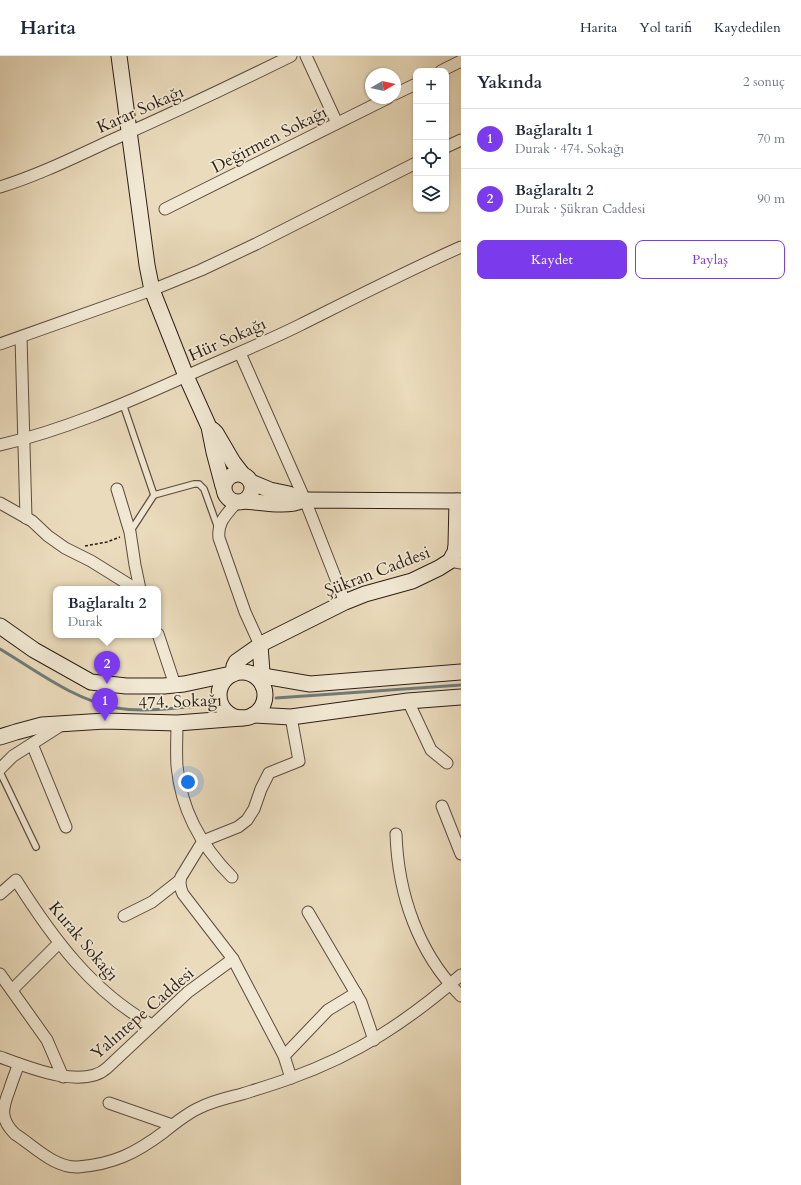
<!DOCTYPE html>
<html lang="tr">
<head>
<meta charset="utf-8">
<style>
	:root { --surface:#fff; --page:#f6f6f7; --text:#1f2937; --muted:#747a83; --line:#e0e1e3; --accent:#7c3aed }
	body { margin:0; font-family:Cardo,serif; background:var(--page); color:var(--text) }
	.controls { position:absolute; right:12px; top:12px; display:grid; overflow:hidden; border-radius:8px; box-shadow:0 1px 3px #0004 }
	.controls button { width:36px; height:36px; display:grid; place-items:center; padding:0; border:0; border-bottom:1px solid var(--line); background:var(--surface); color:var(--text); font:20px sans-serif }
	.compass { position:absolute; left:365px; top:12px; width:36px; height:36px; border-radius:50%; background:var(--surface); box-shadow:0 1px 3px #0004; rotate:81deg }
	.you { position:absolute; left:188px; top:726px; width:14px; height:14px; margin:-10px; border:3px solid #fff; border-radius:50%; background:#1a73e8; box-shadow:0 0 0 6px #1a73e833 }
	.badge { display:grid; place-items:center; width:26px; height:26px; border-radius:50%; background:var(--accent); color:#fff; font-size:13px; font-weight:700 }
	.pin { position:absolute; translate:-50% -33px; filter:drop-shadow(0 1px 2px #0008) }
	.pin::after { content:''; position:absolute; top:21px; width:14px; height:12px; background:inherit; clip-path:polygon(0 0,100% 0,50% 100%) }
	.popup { position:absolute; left:53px; top:530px; width:108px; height:52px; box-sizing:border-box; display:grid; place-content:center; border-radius:8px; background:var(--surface); filter:drop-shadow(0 1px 3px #0005); font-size:13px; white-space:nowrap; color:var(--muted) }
	.popup b { font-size:15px; color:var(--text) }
	.popup::after { content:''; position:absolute; left:50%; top:100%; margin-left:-8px; border:8px solid transparent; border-top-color:var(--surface) }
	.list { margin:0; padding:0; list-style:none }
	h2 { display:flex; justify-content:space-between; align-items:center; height:52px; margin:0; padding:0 16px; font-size:17px }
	h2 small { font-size:13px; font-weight:400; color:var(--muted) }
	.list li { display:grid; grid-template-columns:26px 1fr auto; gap:12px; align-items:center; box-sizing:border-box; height:60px; padding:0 16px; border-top:1px solid var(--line) }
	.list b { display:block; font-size:15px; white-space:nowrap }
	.list p { margin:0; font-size:13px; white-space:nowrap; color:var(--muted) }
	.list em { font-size:13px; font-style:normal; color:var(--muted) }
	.actions { display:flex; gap:8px; padding:12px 16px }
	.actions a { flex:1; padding:9px 0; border:1px solid var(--accent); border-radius:8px; text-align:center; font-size:14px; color:var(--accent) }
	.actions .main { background:var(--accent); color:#fff }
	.icon { flex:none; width:22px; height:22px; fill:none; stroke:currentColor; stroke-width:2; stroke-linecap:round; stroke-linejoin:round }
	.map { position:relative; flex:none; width:461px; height:1129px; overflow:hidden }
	header { display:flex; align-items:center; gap:24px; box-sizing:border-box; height:56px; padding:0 20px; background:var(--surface); border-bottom:1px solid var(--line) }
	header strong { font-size:19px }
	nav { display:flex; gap:22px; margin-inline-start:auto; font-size:14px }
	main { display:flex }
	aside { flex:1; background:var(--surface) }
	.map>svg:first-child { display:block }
</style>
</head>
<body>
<header>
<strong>Harita</strong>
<nav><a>Harita</a><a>Yol tarifi</a><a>Kaydedilen</a></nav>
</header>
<main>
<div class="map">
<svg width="461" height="1129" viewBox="0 0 461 1129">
	<rect width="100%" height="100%" fill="#eadbbc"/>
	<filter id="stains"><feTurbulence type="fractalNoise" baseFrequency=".005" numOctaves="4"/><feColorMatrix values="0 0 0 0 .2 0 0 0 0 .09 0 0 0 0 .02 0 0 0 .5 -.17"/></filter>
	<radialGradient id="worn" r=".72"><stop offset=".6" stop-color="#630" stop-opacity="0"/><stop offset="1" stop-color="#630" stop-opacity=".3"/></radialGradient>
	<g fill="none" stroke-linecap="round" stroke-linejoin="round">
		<!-- stream -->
		<g stroke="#6f7b79" stroke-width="3">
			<path d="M0,593C37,615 74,644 117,652C145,657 186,651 215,648"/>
			<polyline points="276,642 461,629"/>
		</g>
		<!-- lane casing -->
		<g stroke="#5c4d40" stroke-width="8">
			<g id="lane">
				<polyline points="123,348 154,439 194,428 199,428 204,433 218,472"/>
				<polyline points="130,476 154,439"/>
				<polyline points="0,716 36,791"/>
			</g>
		</g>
		<!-- street casing -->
		<g stroke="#5c4d40" stroke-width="13">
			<g id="street">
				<polyline points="306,0 337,67"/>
				<polyline points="441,15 461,5"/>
				<polyline points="395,38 416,28"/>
				<polyline points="446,91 461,84"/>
				<path d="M0,131C39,119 75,101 112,84C173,57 232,29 291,0"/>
				<polyline points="165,153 388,42"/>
				<polyline points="21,281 26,462"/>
				<polyline points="0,288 152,234 201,214 256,188 416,107"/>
				<polyline points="240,297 305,444 345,546"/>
				<path d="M0,389C64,374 124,348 184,321C223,303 262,288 300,269C354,242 407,215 461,191"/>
				<polyline points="117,433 130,476 135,509 140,533"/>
				<polyline points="0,447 32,465 48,480 65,492 91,505 136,533"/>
				<path d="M236,447C227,458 217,466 219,482L245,556L260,589"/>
				<polyline points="450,505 461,507"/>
				<polyline points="158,578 175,629"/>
				<polyline points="408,645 431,694 447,707"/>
				<path d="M177,667C177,681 176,696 177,710C181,753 202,791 232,821"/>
				<polyline points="32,688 66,771"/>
				<polyline points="0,713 13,700 63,668"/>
				<polyline points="442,750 461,798"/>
				<path d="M396,778C398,838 418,897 461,940"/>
				<path d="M0,838L16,824C52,881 92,936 152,969"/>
				<polyline points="308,856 361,946 374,984"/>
				<polyline points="124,860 152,846 180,824"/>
				<polyline points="0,918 47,984 63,1021"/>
				<polyline points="12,934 59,887"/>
				<polyline points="284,1000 328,954 356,937"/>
				<path d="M0,1001C27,1011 83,1034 107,1012L188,936L233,903"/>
				<path d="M19,1008C15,1017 12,1026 9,1035C2,1053 0,1063 15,1078C34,1090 54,1112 78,1111C114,1108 136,1097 164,1076C175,1067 186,1058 199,1052C212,1045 227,1042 242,1038C258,1033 275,1028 291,1022C358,998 408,965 461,919"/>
				<path d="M291,1022L284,1000L233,903L183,838C180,832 179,827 181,821L203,785L238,771L247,764L254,753L261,733L269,717L299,705L291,661"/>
				<polyline points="109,1047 172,1069"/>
			</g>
		</g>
		<!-- secondary casing -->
		<g stroke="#2c1e17" stroke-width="17">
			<g id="secondary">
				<polyline points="119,0 147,209 152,234 186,320 209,371 214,396 223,430"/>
				<polyline points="213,374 216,377 233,406 243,419"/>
				<circle cx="238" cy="432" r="14"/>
				<polyline points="251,426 270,434 289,438 302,444"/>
				<path d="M244,445C261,446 288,452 303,444L457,445"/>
				<polyline points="0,570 34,594 91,626 126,630 164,630 184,628 231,618"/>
				<polyline points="260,589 263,630"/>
				<circle cx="242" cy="639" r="23"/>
				<polyline points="233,618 234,610 236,606 263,587 345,546 365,538 412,525 439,512 450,505 455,496 456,489 457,445 461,445"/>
				<polyline points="252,618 310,628 461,616"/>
				<polyline points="253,659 291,661 408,645 461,641"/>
				<polyline points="0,681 16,676 42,669 105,665 177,667 242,662"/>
			</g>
		</g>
		<!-- path -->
		<polyline stroke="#2c1e17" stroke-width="1.5" stroke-dasharray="3 2" stroke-linecap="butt" points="85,490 107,486 120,481"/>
		<!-- lane -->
		<use href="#lane" stroke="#f1e8d3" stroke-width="5.5"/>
		<!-- street -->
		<use href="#street" stroke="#f1e8d3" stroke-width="11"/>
		<!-- secondary -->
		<use href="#secondary" stroke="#f1e8d3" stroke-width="15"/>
	</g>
	<g text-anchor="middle" stroke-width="3.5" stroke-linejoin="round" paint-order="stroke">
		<!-- street labels -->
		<g font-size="17" fill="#2c1e17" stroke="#f1e8d3">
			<text transform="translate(140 53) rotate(-24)" y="6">Karar Sokağı</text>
			<text transform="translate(269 83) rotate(-27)" y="6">Değirmen Sokağı</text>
			<text transform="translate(227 283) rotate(-24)" y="6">Hür Sokağı</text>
			<text transform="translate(377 515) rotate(-21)" y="6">Şükran Caddesi</text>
			<text transform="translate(180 645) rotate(-2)" y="6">474. Sokağı</text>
			<text transform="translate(84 885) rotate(50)" y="6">Kurak Sokağı</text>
			<text transform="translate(142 957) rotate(-41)" y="6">Yalıntepe Caddesi</text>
		</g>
	</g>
	<rect width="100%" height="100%" filter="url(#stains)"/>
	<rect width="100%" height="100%" fill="url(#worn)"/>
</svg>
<div class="controls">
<button>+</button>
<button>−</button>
<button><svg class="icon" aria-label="locate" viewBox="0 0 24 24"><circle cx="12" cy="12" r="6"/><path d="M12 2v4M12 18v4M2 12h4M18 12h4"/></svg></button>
<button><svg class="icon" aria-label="layers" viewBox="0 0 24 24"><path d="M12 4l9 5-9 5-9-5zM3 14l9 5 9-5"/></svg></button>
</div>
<svg class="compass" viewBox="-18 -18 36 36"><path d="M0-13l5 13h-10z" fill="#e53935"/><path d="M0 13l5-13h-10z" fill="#747a83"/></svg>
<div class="you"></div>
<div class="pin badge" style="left:105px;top:665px">1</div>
<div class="pin badge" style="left:107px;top:628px">2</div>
<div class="popup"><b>Bağlaraltı 2</b>Durak</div>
</div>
<aside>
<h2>Yakında<small>2 sonuç</small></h2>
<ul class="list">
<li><span class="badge">1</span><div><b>Bağlaraltı 1</b><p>Durak · 474. Sokağı</p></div><em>70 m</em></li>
<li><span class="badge">2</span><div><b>Bağlaraltı 2</b><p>Durak · Şükran Caddesi</p></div><em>90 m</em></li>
</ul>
<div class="actions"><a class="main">Kaydet</a><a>Paylaş</a></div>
</aside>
</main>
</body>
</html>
